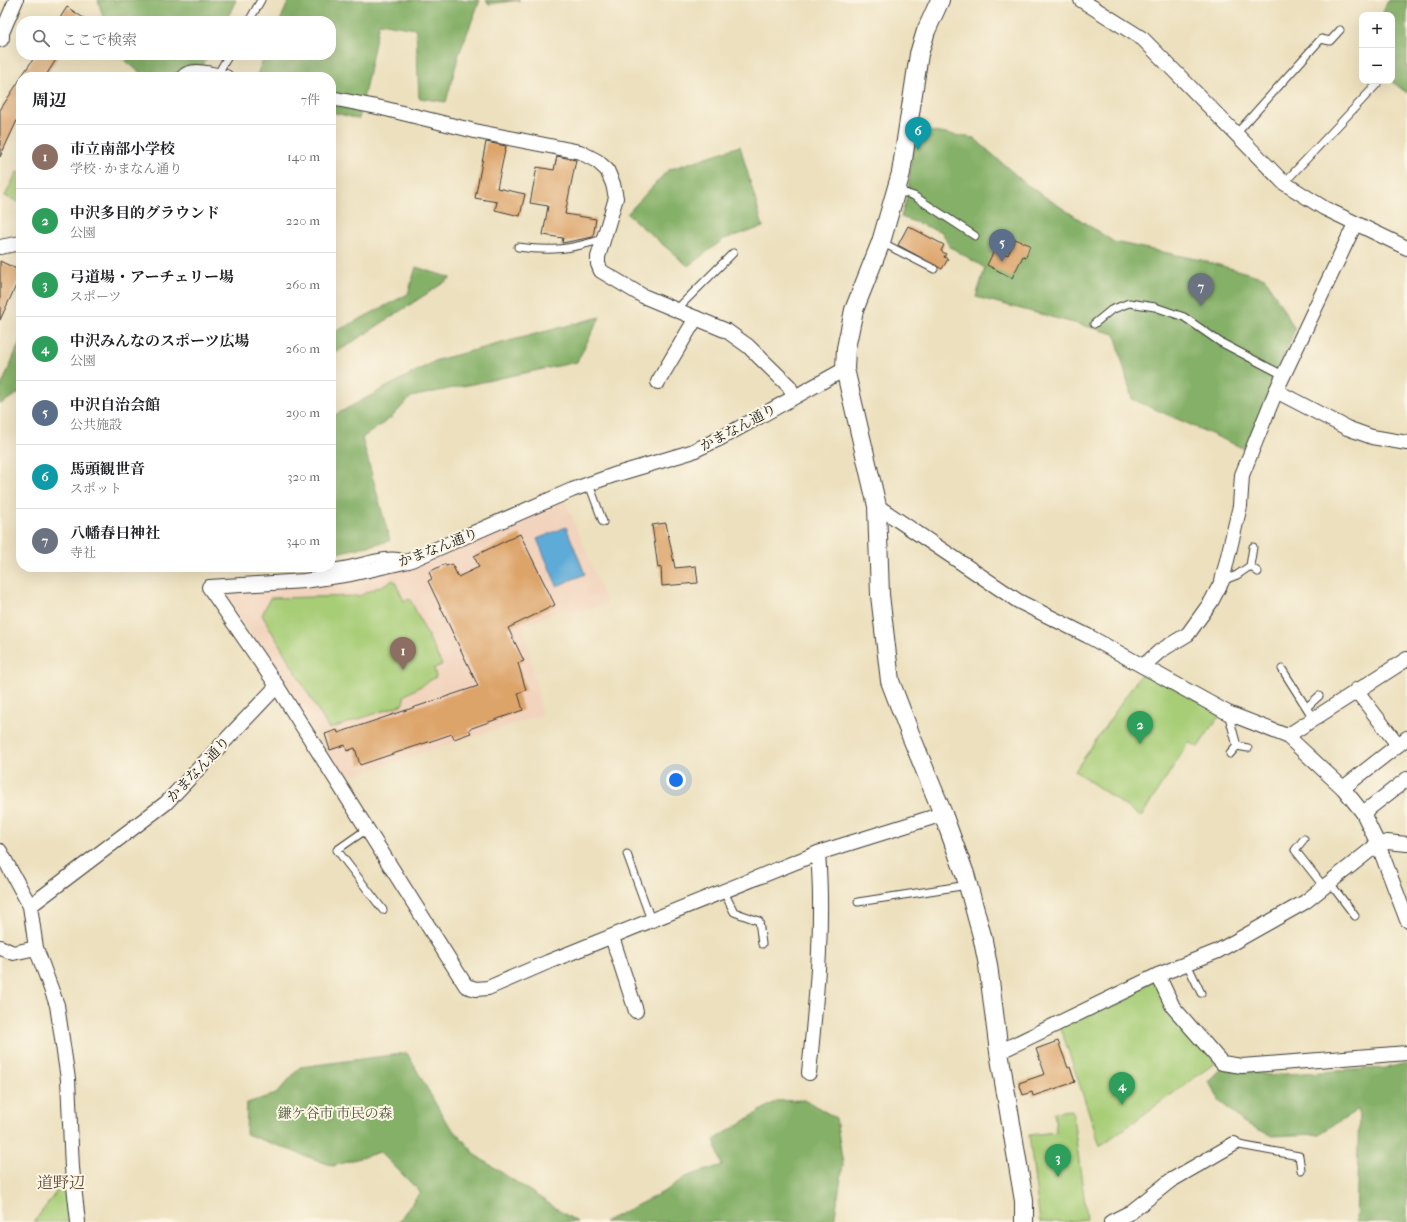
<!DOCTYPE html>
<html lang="ja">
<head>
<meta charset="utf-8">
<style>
	:root { --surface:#fff; --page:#f2f2f2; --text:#202124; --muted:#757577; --line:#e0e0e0; --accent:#7c3aed }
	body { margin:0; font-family:"IM FELL French Canon","Noto Serif JP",serif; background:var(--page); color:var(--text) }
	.controls { position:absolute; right:12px; top:12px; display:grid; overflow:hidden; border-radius:8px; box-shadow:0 4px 16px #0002 }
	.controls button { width:36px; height:36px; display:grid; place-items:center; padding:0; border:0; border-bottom:1px solid var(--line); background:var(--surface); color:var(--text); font:20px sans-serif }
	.you { position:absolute; left:676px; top:780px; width:14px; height:14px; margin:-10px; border:3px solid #fff; border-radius:50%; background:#1a73e8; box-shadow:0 0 0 6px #1a73e833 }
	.badge { display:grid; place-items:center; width:26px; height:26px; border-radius:50%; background:var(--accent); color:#fff; font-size:13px; font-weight:700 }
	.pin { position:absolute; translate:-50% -33px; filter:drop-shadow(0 1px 2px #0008) }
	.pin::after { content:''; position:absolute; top:21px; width:14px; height:12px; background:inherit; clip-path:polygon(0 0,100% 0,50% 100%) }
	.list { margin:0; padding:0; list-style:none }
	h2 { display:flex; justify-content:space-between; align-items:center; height:52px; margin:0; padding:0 16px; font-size:17px }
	h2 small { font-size:13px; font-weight:400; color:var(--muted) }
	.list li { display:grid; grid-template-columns:26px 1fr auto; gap:12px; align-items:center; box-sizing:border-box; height:64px; padding:0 16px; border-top:1px solid var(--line) }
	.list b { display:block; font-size:15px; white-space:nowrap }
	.list p { margin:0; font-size:13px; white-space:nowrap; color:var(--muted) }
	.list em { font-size:13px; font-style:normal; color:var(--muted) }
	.icon { flex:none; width:22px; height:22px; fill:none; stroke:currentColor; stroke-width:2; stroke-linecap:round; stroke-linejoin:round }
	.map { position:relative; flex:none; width:1407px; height:1222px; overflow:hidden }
	.search { position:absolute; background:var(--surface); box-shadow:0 4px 16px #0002; left:16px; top:16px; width:320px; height:44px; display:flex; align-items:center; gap:10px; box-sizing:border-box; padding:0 14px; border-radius:16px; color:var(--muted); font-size:15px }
	.panel { position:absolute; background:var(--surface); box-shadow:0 4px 16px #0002; left:16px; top:72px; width:320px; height:500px; border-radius:16px }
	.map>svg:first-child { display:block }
</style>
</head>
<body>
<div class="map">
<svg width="1407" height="1222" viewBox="0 0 1407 1222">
	<rect width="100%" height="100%" fill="#fcf5e5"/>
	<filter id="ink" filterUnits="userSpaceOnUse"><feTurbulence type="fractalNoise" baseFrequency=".025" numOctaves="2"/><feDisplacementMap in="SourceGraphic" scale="8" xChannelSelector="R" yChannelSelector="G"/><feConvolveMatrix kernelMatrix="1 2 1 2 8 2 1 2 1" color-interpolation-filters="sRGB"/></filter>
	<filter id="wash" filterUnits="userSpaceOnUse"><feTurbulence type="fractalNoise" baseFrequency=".012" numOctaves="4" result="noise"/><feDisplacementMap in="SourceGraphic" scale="16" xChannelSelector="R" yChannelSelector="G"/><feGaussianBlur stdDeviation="0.9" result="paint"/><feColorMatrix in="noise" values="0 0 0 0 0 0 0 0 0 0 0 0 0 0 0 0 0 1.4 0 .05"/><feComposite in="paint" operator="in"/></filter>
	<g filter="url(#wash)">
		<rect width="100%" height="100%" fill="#ece0be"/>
		<!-- built -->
		<polygon fill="#f2d4be" points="565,500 607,604 571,613 567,608 524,625 542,715 344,778 225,593 353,580 446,553"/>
		<!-- green -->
		<g fill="#a7cd77" stroke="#62744a">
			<polygon points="17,172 21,173 21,203 5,196"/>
			<polygon points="394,580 404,601 410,599 442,665 434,668 436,677 404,696 404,704 329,729 262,615 270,598 359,596"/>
			<polygon points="1143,671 1221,713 1198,747 1189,742 1141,817 1075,771"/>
			<polygon points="1155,980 1215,1063 1100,1146 1060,1026"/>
			<polygon points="1072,1110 1087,1219 1065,1222 1040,1222 1029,1135 1056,1132 1054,1112"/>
			<polygon points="68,1176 75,1222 34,1222"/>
		</g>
		<!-- forest -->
		<g fill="#85b068" stroke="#506642">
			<polygon points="98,0 236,0 226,21 104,21"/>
			<polygon points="289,0 480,0 459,54 446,102 419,98 416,29 379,23 359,119 331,112 331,77 256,77 265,55 331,55 331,21 280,21"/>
			<polygon points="486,0 520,0 489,4"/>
			<polygon points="1388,0 1407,0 1407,93 1391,81 1392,15 1382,15"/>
			<polygon points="119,55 208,55 196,77 145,77"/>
			<polygon points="914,129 974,138 1027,185 1114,242 1201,260 1265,278 1295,329 1245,449 1132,399 1115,334 976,297 985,268 949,246 942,232 901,217 908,194"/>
			<polygon points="740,146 763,227 724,239 688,266 627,214 668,170"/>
			<polygon points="416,267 451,278 331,356 331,334 408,294"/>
			<polygon points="600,317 577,362 411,397 392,417 362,438 390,541 336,553 331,545 331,417 437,360"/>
			<polygon points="21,339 21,392 0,404 0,389"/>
			<polygon points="407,1053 445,1120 478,1157 577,1222 398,1222 420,1192 380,1152 333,1166 246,1134 247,1103 276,1094 300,1067"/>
			<polygon points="1407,1063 1407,1222 1356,1222 1359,1109 1319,1134 1272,1136 1243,1122 1220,1101 1208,1081 1222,1067 1270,1075 1386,1068"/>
			<polygon points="805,1100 836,1118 843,1165 834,1222 604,1222 667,1190 685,1177 722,1165 714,1140 776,1101"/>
		</g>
		<!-- water -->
		<polygon fill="#5fabd8" stroke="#3e647a" points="566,527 585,574 557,586 537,539"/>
		<g id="blocks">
			<!-- building -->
			<g fill="#dda46a">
				<polygon points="67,7 88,21 58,21"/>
				<polygon points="36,55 59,55 45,77 21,77"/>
				<polygon points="21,78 21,112 0,157 0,110"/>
				<polygon points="486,142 506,146 497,188 525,194 520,216 495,210 497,202 475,198"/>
				<polygon points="557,156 576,160 565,214 596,219 593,237 562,243 563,238 543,235 548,206 530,203 537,167 554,170"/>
				<polygon points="908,226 944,245 941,251 946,254 944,257 948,259 942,269 898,245"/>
				<polygon points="1015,239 1030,245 1026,257 1023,256 1012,278 987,265 995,249 1008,255"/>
				<polygon points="0,261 21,271 21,275 0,320"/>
				<polygon points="666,523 675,568 696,566 698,583 662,586 661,567 658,568 652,525"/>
				<polygon points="520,534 555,605 508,628 524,661 518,663 526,690 518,693 523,710 469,729 471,733 454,739 452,734 360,765 355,748 347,751 345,745 330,750 325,734 337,730 338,733 478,686 428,581 432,579 429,572 445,564 446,566 452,564 458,577 479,567 474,556"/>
				<polygon points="1058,1041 1068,1068 1070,1067 1075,1082 1033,1096 1032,1092 1023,1095 1019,1083 1045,1074 1036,1049"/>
			</g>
		</g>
	</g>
	<g filter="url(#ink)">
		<use href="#blocks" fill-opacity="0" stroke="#3b3934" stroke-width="1"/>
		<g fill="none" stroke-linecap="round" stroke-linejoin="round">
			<!-- service casing -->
			<g stroke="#3b3934" stroke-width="9">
				<g id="service">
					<polyline points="249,21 261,0"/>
					<polyline points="217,75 229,55"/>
					<polyline points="1236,134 1321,39 1330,41 1340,30"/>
					<polyline points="1284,183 1377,84"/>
					<polyline points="896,190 914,196 975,236"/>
					<polyline points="881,242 934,269"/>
					<path d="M518,247C552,252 571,249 603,239"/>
					<polyline points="676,310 733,253"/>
					<polyline points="1094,324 1111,310 1129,303 1155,307 1184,317 1220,342 1283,375"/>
					<polyline points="589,484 603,522"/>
					<polyline points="1250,566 1258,572"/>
					<path d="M328,567C347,569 385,550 403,558"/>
					<polyline points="1222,581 1237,575 1250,566 1253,547"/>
					<polyline points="1282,669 1313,718"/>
					<polyline points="1307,707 1319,696"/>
					<polyline points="1228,713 1237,746 1248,748"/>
					<polyline points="1230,754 1237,746"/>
					<polyline points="367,829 337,850 383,910"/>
					<polyline points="1304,839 1295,850 1324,887"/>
					<polyline points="627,854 651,920"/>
					<polyline points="1330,883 1355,916"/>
					<polyline points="723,890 734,912 759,921 762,944"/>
					<polyline points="858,902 968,885"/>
					<polyline points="1187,964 1201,993"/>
					<polyline points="1234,1144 1299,1156 1301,1170"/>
				</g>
			</g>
			<!-- minor casing -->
			<g stroke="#3b3934" stroke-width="16">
				<g id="minor">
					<polyline points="1081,0 1143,39 1284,183 1324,208 1407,248"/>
					<polyline points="1,35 16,0"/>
					<path d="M183,77C192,67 215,75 226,77"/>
					<polyline points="331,98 382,108 479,132 580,152 597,161 607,170 613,184 616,198 598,257 598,264 601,271 643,296 727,331 748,346 789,386 794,397"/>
					<polyline points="0,247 21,243"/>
					<polyline points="845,369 721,438 691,452 614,475 572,490 409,561 351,574 304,581 209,587 277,686 466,986 476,989 488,988 548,962 818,853 943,814"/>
					<polyline points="658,382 696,318"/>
					<polyline points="1276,391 1347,428 1372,437 1407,443"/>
					<polyline points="877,506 1018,601 1088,636 1228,713 1287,736 1343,788 1363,813 1378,844 1407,920"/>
					<polyline points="1143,666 1160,651 1188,634 1211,602 1222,581 1240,506 1242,475 1276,391 1355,224"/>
					<polyline points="1356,690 1398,745"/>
					<polyline points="1287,736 1407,659"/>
					<polyline points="1343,788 1407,738"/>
					<polyline points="1363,813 1407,779"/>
					<polyline points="0,851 30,906 36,948 57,1005 68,1079 72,1168 78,1222"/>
					<polyline points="30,906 166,803 277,686"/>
					<polyline points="612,937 636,1011"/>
					<polyline points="0,947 13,953 36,948"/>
					<polyline points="1158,975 1173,1007 1222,1063 1242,1066 1407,1053"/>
					<polyline points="999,1052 1158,975 1218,951 1305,902 1378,844 1387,842 1407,844"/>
					<path d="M809,1073C816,1000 824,927 818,853"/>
					<polyline points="1111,1222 1131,1212 1170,1181 1234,1144"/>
				</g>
			</g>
			<!-- tertiary casing -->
			<g stroke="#3b3934" stroke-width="20">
				<g id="tertiary">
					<polyline points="940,0 926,31 919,54 901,173 881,242 854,310 846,348 845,369 877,506 880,595 890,681 911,736 943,814 965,874 982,936 988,965 999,1052 1024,1201 1024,1222"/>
					<polyline points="0,35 0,38"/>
				</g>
			</g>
			<!-- service -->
			<use href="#service" stroke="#fff" stroke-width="7"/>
			<!-- minor -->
			<use href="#minor" stroke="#fff" stroke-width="14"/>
			<!-- tertiary -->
			<use href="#tertiary" stroke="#fff" stroke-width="18"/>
		</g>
	</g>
	<g text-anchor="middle" stroke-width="4" stroke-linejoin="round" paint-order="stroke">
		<!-- street labels -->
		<g font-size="14" fill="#1c1c1c" stroke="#fcf5e5">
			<text transform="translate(738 427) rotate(-28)" y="5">かまなん通り</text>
			<text transform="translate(438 547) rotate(-21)" y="5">かまなん通り</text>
			<text transform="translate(198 769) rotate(-46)" y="5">かまなん通り</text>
		</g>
		<!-- park labels -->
		<g font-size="14" fill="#4d5a3c" stroke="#fcf5e5">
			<text x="335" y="1118">鎌ケ谷市 市民の森</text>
		</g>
		<!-- quarter labels -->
		<g font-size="16" fill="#604c37" stroke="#fcf5e5">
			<text x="61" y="1188">道野辺</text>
		</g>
	</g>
</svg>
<div class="controls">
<button>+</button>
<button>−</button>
</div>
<div class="you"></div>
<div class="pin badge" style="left:403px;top:670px;background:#8d6e63">1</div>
<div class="pin badge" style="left:1140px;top:744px;background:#2e9e5b">2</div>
<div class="pin badge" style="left:1058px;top:1177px;background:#2e9e5b">3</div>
<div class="pin badge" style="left:1122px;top:1105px;background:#2e9e5b">4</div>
<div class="pin badge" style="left:1002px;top:262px;background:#5c6f8a">5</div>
<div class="pin badge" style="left:918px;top:150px;background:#0f9aa8">6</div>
<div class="pin badge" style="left:1201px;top:306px;background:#6b7280">7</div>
<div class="search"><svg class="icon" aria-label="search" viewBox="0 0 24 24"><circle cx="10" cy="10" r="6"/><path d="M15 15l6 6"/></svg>ここで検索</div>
<section class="panel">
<h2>周辺<small>7件</small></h2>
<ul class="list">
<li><span class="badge" style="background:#8d6e63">1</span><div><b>市立南部小学校</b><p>学校 · かまなん通り</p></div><em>140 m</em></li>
<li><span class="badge" style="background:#2e9e5b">2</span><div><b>中沢多目的グラウンド</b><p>公園</p></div><em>220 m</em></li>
<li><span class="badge" style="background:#2e9e5b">3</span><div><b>弓道場・アーチェリー場</b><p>スポーツ</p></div><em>260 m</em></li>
<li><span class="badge" style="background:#2e9e5b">4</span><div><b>中沢みんなのスポーツ広場</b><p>公園</p></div><em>260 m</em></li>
<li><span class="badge" style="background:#5c6f8a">5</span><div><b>中沢自治会館</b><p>公共施設</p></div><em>290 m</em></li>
<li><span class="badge" style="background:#0f9aa8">6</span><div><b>馬頭観世音</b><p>スポット</p></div><em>320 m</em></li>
<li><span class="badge" style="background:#6b7280">7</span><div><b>八幡春日神社</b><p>寺社</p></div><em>340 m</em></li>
</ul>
</section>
</div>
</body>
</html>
